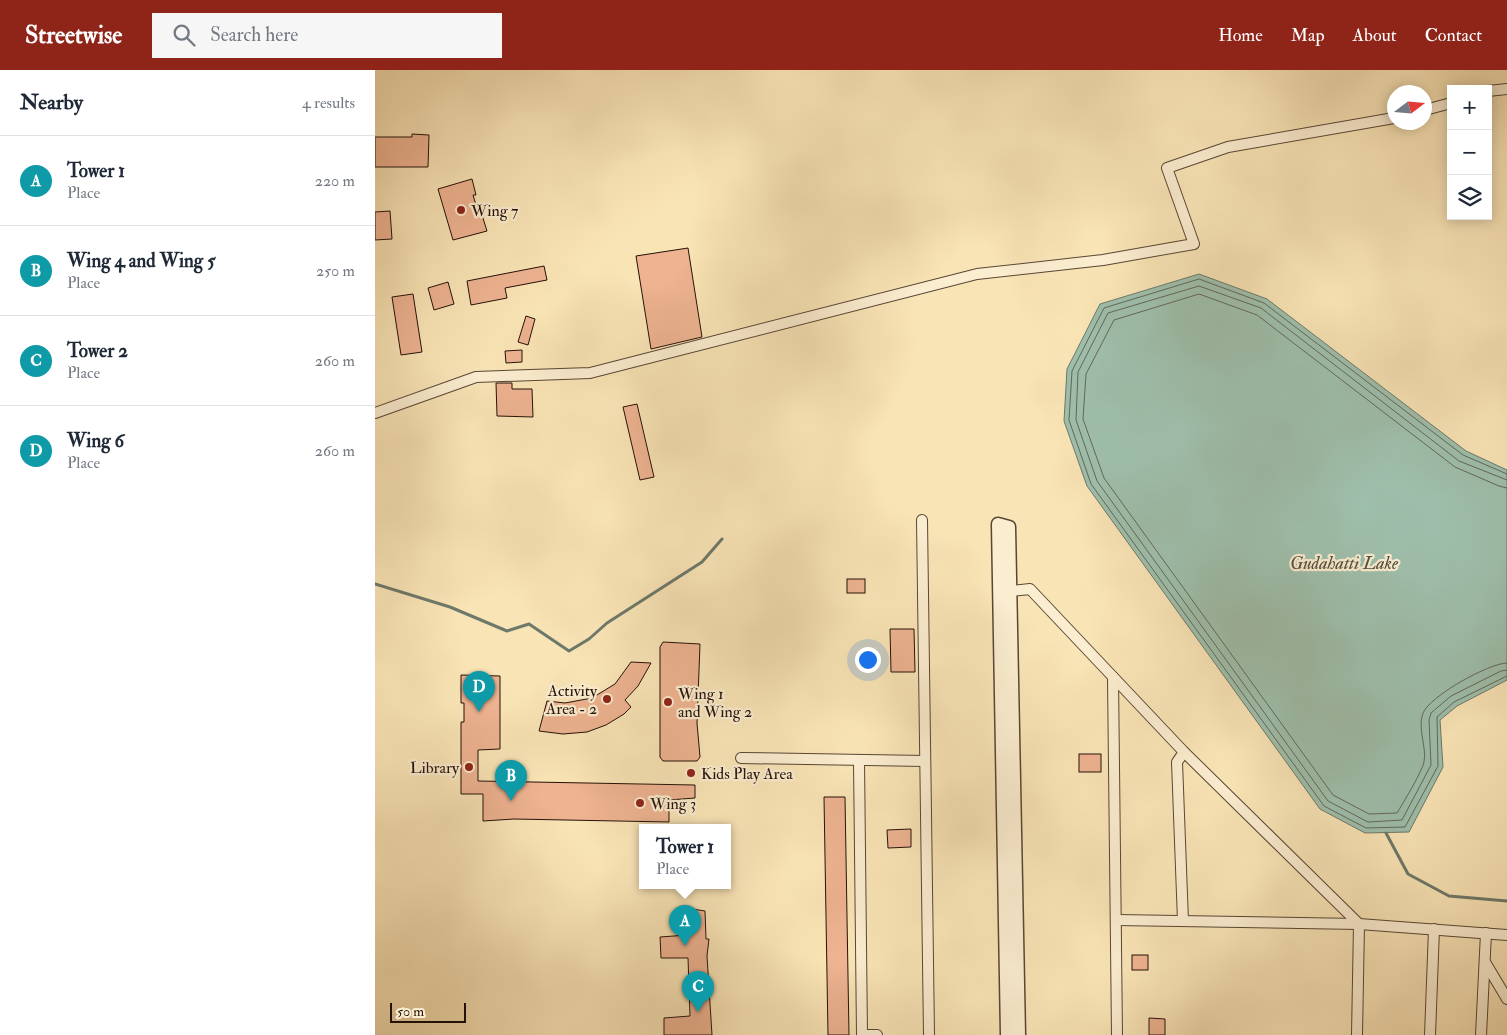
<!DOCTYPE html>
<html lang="en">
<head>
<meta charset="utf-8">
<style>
	:root { --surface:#fff; --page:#f6f6f7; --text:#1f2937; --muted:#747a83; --line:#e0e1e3; --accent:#8f2418 }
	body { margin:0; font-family:"IM FELL Double Pica",serif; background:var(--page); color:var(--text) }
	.controls { position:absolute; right:15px; top:15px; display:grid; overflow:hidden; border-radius:0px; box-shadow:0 2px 12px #0003 }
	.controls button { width:45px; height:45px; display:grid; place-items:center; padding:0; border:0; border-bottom:1px solid var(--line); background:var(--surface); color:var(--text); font:25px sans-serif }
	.compass { position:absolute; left:1012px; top:15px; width:45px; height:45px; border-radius:50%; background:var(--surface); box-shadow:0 2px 12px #0003; rotate:74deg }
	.scale { position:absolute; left:15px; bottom:12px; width:76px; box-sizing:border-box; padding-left:5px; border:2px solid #241108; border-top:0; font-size:14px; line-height:18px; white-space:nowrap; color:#241108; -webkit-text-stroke:4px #fbedd0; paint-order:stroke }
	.you { position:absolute; left:492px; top:589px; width:18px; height:18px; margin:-12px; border:4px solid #fff; border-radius:50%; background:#1a73e8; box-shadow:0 0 0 8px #1a73e833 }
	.badge { display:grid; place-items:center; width:32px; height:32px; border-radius:50%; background:var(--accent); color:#fff; font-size:16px; font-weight:700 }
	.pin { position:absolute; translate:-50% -41px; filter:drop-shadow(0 1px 2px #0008) }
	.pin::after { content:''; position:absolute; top:26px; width:18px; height:15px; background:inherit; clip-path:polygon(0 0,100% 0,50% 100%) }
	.popup { position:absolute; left:264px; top:754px; width:92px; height:65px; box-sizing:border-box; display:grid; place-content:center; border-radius:0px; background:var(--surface); filter:drop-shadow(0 1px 4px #0005); font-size:16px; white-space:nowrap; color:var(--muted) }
	.popup b { font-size:19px; color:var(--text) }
	.popup::after { content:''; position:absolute; left:50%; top:100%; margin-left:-10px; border:10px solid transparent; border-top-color:var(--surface) }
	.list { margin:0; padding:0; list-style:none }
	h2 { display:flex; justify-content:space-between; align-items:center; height:65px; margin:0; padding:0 20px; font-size:21px }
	h2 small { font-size:16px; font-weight:400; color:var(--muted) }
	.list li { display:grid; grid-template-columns:32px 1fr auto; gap:15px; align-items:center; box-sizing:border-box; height:90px; padding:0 20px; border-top:1px solid var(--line) }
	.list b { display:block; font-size:19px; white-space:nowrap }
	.list p { margin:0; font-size:16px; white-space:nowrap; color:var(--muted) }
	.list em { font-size:16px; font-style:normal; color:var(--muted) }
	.icon { flex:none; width:28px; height:28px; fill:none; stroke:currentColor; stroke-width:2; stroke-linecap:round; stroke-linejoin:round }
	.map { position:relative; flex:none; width:1132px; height:965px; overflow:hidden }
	header { display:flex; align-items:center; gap:30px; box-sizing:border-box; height:70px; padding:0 25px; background:var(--accent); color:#fff }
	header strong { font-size:24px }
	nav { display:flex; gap:28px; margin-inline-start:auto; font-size:18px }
	.search { width:350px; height:45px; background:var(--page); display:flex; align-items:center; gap:12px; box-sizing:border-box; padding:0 18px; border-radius:0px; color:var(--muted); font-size:19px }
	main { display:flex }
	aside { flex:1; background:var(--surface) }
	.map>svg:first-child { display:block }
</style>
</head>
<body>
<header>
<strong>Streetwise</strong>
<div class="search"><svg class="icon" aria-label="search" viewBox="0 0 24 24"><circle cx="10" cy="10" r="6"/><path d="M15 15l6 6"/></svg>Search here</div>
<nav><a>Home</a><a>Map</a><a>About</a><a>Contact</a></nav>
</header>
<main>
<aside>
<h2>Nearby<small>4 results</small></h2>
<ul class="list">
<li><span class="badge" style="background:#0f9aa8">A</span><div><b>Tower 1</b><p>Place</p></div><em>220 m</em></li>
<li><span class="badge" style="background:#0f9aa8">B</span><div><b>Wing 4 and Wing 5</b><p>Place</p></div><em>250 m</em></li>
<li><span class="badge" style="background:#0f9aa8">C</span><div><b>Tower 2</b><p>Place</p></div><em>260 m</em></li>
<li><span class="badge" style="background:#0f9aa8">D</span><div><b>Wing 6</b><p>Place</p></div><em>260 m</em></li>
</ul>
</aside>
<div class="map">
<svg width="1132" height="965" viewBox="0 0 1132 965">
	<rect width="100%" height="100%" fill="#f9e4b6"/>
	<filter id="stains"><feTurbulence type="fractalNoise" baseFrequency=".004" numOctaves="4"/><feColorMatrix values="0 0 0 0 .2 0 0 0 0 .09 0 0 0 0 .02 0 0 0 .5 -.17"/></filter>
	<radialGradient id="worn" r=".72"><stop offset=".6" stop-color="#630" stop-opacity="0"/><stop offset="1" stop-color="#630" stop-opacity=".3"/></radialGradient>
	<!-- water -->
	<polygon fill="#9ebfac" stroke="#6d796a" points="824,204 892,229 1091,381 1132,400 1132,610 1082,636 1065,650 1068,697 1034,762 990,763 945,739 712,416 689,351 692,299 725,234"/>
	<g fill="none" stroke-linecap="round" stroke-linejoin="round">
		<!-- shore -->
		<g stroke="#61685a" stroke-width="1">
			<polyline points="1132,404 1088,385 889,233 824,209 729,238 697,301 694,350 716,414 949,736 991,758 1030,757 1063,696 1062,647 1079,632 1132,606"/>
			<polyline points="1132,410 1084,391 886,238 824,216 733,243 703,302 701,350 722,411 953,731 993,752 1027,750 1056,695 1054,650 1056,643 1076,626 1126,601 1132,600"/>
			<path d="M1132,418L1124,416L1080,397L882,245L824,224L739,250L711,304L708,349L729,408L958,725L994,744L1022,743C1028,733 1047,702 1049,692C1052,677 1042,658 1048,643C1055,626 1114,593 1132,593"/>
		</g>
		<!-- stream -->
		<g stroke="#6d796a" stroke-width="3">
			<polyline points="0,514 75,537 132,561 154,554 194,581 214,569 232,553 327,492 347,469"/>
			<polyline points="1011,763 1033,804 1074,826 1132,831"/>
		</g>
	</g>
	<!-- building -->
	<g fill="#eeb391" stroke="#241108">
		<polygon points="37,64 54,65 53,97 0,97 0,67 37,67"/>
		<polygon points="97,109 101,125 98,125 104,145 107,145 112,161 78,170 63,119"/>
		<polygon points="15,141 17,169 0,170 0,142"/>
		<polygon points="313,178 327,267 276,279 261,186"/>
		<polygon points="169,196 172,210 130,218 132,228 96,235 92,211"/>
		<polygon points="73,212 79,234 59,240 53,218"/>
		<polygon points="38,224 47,282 26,285 17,227"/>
		<polygon points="151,246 160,249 153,275 143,272"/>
		<polygon points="147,280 147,292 131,293 130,281"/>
		<polygon points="121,313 137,313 137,319 157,319 158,347 122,346"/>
		<polygon points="262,334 279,407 265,410 248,337"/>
		<rect x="472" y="509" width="18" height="14"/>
		<polygon points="515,559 539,559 540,602 516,602"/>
		<polygon points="288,572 325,574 322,653 325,687 322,691 288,691 285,687 285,577"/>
		<polygon points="256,592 276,593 263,616 250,630 256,637 249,644 231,655 212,662 188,664 164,661 172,631 190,633 217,628 240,614"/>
		<polygon points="86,605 125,606 125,679 103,680 103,711 320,715 320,728 294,730 294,752 139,749 108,751 108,724 86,724 86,652 89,652 89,633 86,633"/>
		<rect x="704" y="684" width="22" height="18"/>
		<polygon points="449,727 470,727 474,965 453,965"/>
		<polygon points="536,759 536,777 513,778 512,760"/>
		<polygon points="311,838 330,841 331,869 334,869 332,886 337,965 289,965 289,948 315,946 313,888 286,888 285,867 312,865"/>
		<rect x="757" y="885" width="16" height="15"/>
		<polygon points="774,948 790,949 790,965 774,965"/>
	</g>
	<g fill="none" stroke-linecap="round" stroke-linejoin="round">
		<!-- minor casing -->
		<g stroke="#594634" stroke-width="12">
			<g id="minor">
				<polyline points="1113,21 1132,19"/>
				<polyline points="1050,40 1076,33"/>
				<polyline points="0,343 101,307 215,303 602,204 728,190 819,174 792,98 853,77 1019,48"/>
				<polyline points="547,450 554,965"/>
				<polyline points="636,521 655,519 809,682 984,854 982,965"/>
				<polyline points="738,607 742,965"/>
				<polyline points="366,688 550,691"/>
				<polyline points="484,690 487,965"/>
				<polyline points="741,850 984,854 1132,865"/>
				<polyline points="808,851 802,692 809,682"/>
				<polyline points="1110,892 1132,929"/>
				<polyline points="487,965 502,965"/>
				<polyline points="1055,965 1059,859"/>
				<polyline points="1106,965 1111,863"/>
			</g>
		</g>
		<!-- tertiary casing -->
		<g stroke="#594634" stroke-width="15">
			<polyline id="tertiary" points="632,965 623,454 634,457 644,965"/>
		</g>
		<!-- minor -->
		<use href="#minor" stroke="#fbedd0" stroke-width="10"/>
		<!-- tertiary -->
		<use href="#tertiary" stroke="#fbedd0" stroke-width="12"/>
	</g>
	<!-- markers -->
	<g fill="#8f2418" stroke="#fbedd0" stroke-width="2">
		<circle cx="86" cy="140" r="5"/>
		<circle cx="232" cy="629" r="5"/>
		<circle cx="293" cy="632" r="5"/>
		<circle cx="94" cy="697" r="5"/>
		<circle cx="316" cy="703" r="5"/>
		<circle cx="265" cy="733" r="5"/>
	</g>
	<g text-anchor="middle" stroke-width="4.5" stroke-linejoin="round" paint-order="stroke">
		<!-- poi labels -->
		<g font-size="16" fill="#241108" stroke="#fbedd0" text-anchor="start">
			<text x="96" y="146">Wing 7</text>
			<text x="222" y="626" text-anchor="end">Activity<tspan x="222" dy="18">Area - 2</tspan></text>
			<text x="303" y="629">Wing 1<tspan x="303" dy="18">and Wing 2</tspan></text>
			<text x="84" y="703" text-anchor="end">Library</text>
			<text x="326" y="709">Kids Play Area</text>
			<text x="275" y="739">Wing 3</text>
		</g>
		<!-- water labels -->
		<g font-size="18" font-style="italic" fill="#4f4e41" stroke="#fbedd0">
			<text x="969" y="499">Gudahatti Lake</text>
		</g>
	</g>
	<rect width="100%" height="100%" filter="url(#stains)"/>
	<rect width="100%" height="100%" fill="url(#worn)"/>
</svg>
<div class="controls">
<button>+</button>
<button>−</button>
<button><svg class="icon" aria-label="layers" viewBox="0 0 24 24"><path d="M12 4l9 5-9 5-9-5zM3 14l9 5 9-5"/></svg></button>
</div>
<svg class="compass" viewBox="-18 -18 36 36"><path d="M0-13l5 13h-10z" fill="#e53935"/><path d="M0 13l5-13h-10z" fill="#747a83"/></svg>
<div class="scale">50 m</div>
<div class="you"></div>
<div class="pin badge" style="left:310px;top:876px;background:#0f9aa8">A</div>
<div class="popup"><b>Tower 1</b>Place</div>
<div class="pin badge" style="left:136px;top:731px;background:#0f9aa8">B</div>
<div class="pin badge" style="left:323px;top:942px;background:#0f9aa8">C</div>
<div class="pin badge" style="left:104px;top:642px;background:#0f9aa8">D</div>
</div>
</main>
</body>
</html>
